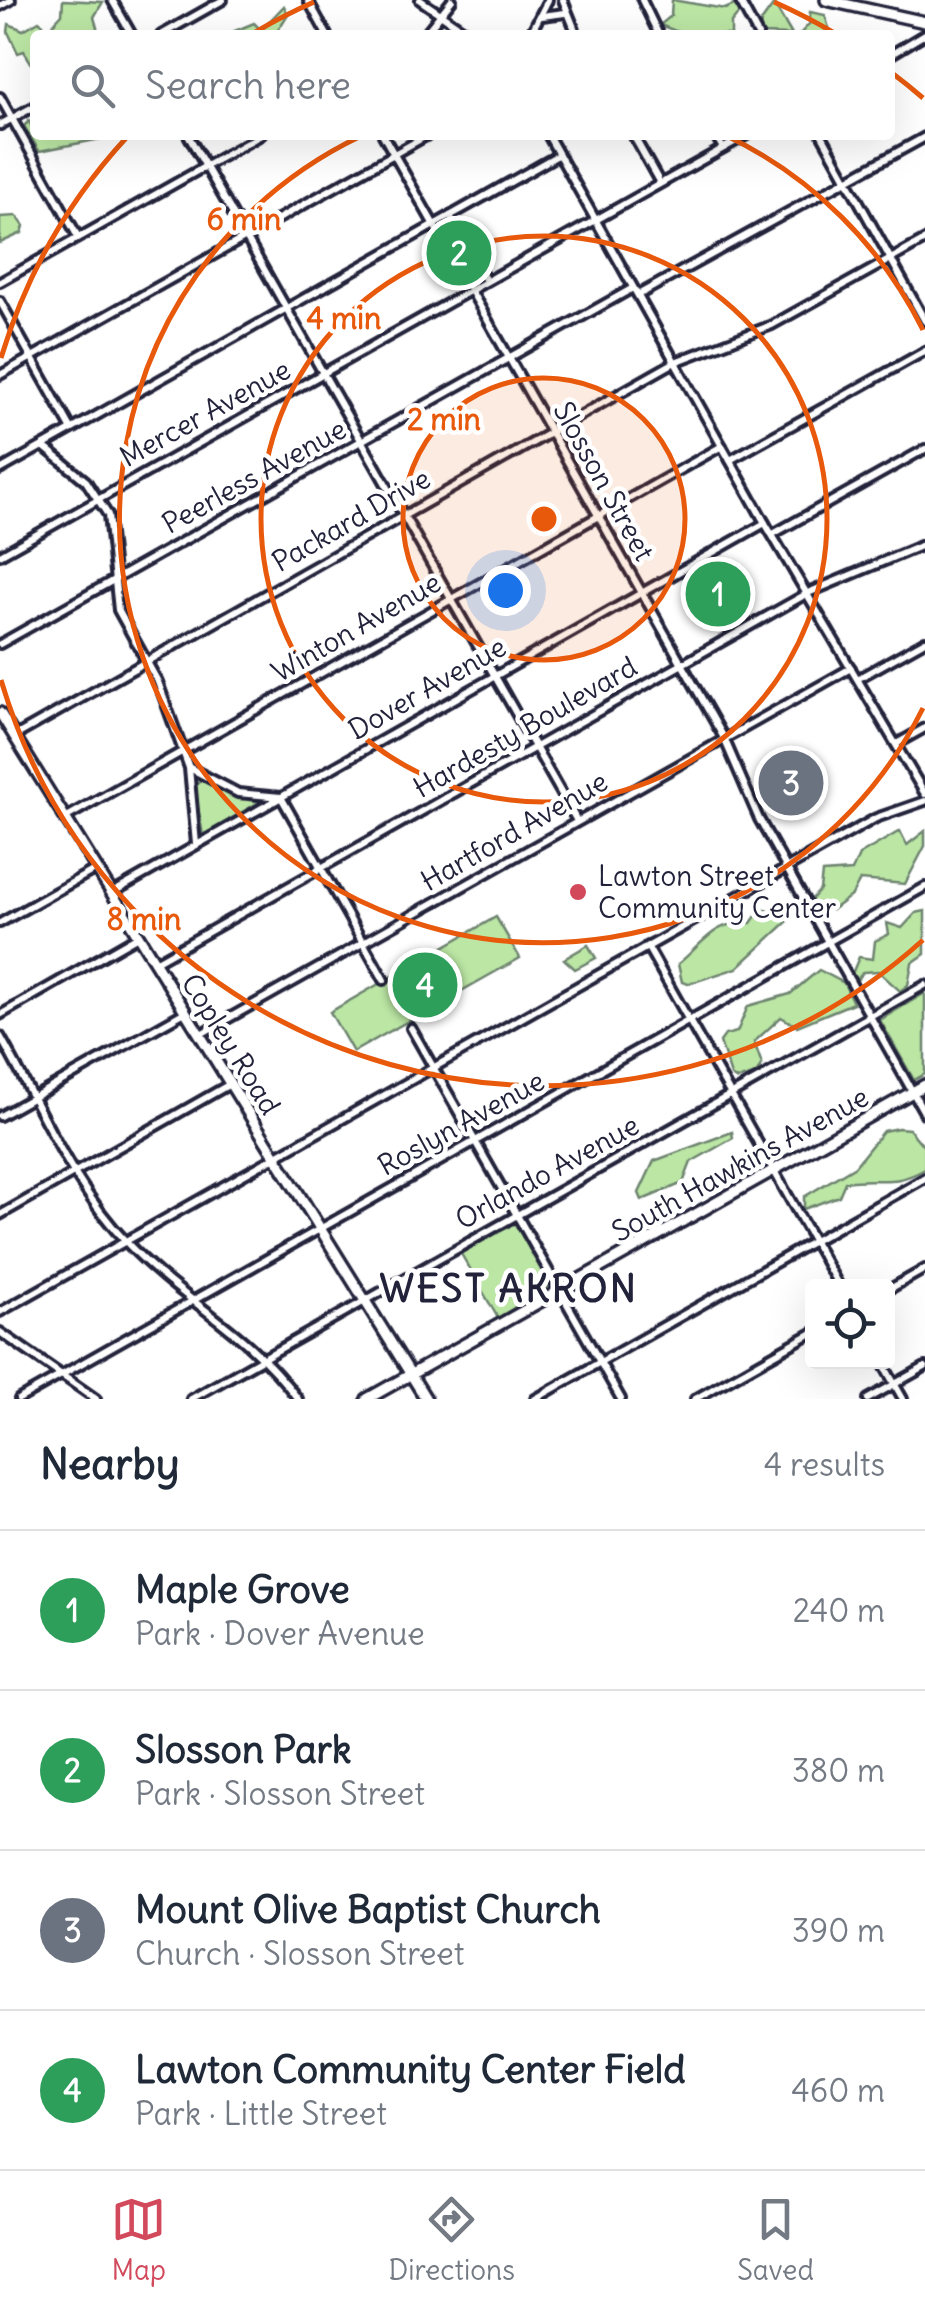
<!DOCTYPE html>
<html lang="en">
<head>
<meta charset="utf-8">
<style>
	:root { --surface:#fff; --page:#f2f2f3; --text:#1f2937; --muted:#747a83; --line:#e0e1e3; --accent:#d1495b }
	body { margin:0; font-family:Delius,sans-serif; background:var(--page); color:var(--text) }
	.controls { position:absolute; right:30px; bottom:30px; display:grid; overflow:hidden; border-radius:10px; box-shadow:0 10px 40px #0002 }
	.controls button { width:90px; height:90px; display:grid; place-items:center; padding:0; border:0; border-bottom:2px solid var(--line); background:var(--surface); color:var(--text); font:50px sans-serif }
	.you { position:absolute; left:505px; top:590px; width:35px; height:35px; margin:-25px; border:8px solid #fff; border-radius:50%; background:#1a73e8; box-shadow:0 0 0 15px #1a73e833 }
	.badge { display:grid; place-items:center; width:65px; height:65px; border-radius:50%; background:var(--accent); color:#fff; font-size:32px; font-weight:700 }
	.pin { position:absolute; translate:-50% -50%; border:5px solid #fff; box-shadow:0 2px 10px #0006 }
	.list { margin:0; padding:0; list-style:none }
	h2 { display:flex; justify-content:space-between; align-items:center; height:130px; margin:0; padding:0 40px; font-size:42px }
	h2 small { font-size:32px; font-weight:400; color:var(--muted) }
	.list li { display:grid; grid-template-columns:65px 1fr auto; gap:30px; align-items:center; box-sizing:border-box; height:160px; padding:0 40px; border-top:2px solid var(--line) }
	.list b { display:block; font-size:38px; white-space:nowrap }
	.list p { margin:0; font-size:32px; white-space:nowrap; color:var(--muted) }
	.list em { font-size:32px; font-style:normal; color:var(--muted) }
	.icon { flex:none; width:55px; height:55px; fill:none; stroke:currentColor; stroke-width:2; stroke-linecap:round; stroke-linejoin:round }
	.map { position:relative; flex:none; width:925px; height:1399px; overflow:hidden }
	.search { position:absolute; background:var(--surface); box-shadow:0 10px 40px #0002; left:30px; right:30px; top:30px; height:110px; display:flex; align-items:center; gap:25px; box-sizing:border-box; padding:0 35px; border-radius:10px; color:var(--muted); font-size:38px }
	.sheet { height:770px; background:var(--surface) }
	nav { display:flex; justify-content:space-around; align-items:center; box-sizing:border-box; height:140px; border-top:2px solid var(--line); background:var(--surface); font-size:28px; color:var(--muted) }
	nav a { display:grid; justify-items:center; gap:5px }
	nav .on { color:var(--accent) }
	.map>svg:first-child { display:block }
</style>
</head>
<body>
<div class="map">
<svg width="925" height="1399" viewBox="0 0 925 1399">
	<rect width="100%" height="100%" fill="#fff"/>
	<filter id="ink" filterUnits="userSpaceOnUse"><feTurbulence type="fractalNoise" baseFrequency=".01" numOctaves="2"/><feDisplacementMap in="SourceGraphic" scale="20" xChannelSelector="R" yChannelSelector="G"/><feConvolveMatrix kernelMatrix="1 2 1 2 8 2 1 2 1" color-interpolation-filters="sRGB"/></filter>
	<g filter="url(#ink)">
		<!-- green -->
		<g fill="#bbe6a4" stroke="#6e8470" stroke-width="2.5">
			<polygon points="63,0 103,2 94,17 98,31 95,35 35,35 35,69 24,51 18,53 8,32 9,24 23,30 39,21 48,29 62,14"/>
			<polygon points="672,0 725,9 734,5 741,11 731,23 731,35 686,35 660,25 671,16"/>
			<polygon points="774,4 792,35 760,34 761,22"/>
			<polygon points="284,6 288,14 275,35 225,35 254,23 261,30"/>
			<polygon points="810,12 825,15 831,35 799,35 810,23"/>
			<polygon points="29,121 35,135 121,135 39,151 24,126"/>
			<polygon points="17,216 24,226 22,233 0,243 0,217"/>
			<polygon points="450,224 479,276 471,283 440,230"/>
			<polygon points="711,561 743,617 725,628 693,571"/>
			<polygon points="203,779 259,802 203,835 194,786"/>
			<polygon points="900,831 907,845 925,831 925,846 905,884 860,880 852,895 832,910 810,901 820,890 822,873 852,871 859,855"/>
			<path d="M761,909L787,915L788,921L737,968L688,984L682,982L678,964C704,943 714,920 751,923Z"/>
			<polygon points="925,911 925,954 912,963 908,985 900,991 878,971 863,972 857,980 851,976 859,957 873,959 875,941 889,934 887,923 902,928 916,913"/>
			<polygon points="496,917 520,958 353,1052 330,1012"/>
			<polygon points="588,945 596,958 575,969 564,959"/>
			<polygon points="819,970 844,983 853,1003 797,1026 781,1017 754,1042 762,1064 756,1074 737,1080 731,1076 720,1042 725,1035 737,1032 748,1006 790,994"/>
			<polygon points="925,993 925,1074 914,1080 880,1020"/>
			<path d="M898,1128L909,1129L925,1148V1169C892,1188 879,1176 845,1182L839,1196L804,1209V1197L855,1166L883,1131Z"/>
			<polygon points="732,1132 733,1138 691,1162 683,1183 642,1200 639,1193 654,1161"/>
			<polygon points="513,1220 552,1284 498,1318 460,1252"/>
		</g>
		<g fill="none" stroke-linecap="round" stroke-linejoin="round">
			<!-- street casing -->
			<g stroke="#22223b" stroke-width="14">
				<g id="street">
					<polyline points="112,0 132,35"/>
					<polyline points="308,0 327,35"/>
					<polyline points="420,0 471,35"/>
					<polyline points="563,0 577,35"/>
					<polyline points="642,0 659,35"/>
					<polyline points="739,0 758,35"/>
					<polyline points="0,6 11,0"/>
					<polyline points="542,16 565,13"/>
					<polyline points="161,35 223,0"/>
					<polyline points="424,35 452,0"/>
					<polyline points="530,35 548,0"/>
					<polyline points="890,55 925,34"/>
					<polyline points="0,97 78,237"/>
					<polyline points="0,125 35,106"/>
					<polyline points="188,135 577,821"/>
					<polyline points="383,135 724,738 759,819 925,1114"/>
					<polyline points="548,135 765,523 925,794"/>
					<polyline points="633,135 660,183"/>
					<polyline points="715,135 723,148"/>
					<polyline points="822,135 925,321"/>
					<polyline points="450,216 486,281"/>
					<polyline points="0,282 261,135"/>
					<polyline points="638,295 925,137"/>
					<polyline points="0,301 71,428"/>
					<polyline points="0,375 428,135"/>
					<polyline points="43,446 86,481 108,515 118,610 158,682 189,768 196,844"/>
					<polyline points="730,460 925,351"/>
					<polyline points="0,470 558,155"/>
					<polyline points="773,534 925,449"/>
					<polyline points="0,555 747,135"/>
					<polyline points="0,644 633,288"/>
					<polyline points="859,678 925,641"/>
					<polyline points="15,736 675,362 772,325 925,240"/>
					<polyline points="898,743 925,728"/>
					<polyline points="190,768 238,793 281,797 384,980"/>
					<polyline points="65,818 722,446"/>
					<polyline points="112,893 765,523"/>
					<polyline points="0,923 96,869"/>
					<polyline points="647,946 839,1286"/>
					<polyline points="155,962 808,593 925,544"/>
					<polyline points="0,1015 138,936"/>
					<polyline points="411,1028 621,1399"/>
					<polyline points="199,1035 851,668"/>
					<path d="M0,1036C40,1106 72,1187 129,1245C186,1304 246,1329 298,1399"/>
					<polyline points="0,1116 185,1012"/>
					<polyline points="0,1215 230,1084"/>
					<polyline points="888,1290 925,1269"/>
					<polyline points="0,1312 876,818 925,801"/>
					<polyline points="0,1332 96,1399"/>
					<polyline points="882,1362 903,1399"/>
					<polyline points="19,1399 925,887"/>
					<polyline points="191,1399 925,985"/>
					<polyline points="535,1399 925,1178"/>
					<polyline points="695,1399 812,1333"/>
					<polyline points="868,1399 925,1367"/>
				</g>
			</g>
			<!-- secondary casing -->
			<g stroke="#22223b" stroke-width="16">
				<g id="secondary">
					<polyline points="826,0 925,22"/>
					<polyline points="0,713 426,1399"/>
					<polyline points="367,1399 925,1085"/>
				</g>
			</g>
			<!-- street -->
			<use href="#street" stroke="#fff" stroke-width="6"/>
			<!-- secondary -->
			<use href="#secondary" stroke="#fff" stroke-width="9"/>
		</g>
	</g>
	<!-- distance rings -->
	<circle cx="544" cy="519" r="141" fill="#e8590c" fill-opacity=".12"/>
	<g fill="none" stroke="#e8590c" stroke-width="5">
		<circle cx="544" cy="519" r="141"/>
		<circle cx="544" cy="519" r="283"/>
		<path d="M923 708A424 424 0 1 1 361 136M727 136A424 424 0 0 1 923 330"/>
		<path d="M923 940A566 566 0 0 1 1 680M1 358A566 566 0 0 1 127 137M252 34A566 566 0 0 1 314 2M774 2A566 566 0 0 1 836 34M892 73A566 566 0 0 1 923 98"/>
	</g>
	<!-- markers -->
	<circle fill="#d1495b" stroke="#fff" stroke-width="4" cx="578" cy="892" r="10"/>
	<g text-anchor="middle" stroke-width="9" stroke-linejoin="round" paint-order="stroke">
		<!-- street labels -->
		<g font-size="28" fill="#22223b" stroke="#fff">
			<text transform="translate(205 413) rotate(-29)" y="10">Mercer Avenue</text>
			<text transform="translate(254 476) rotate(-29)" y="10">Peerless Avenue</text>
			<text transform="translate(604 481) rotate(61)" y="10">Slosson Street</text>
			<text transform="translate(351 520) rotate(-30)" y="10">Packard Drive</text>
			<text transform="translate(356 627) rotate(-30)" y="10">Winton Avenue</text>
			<text transform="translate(427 688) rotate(-30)" y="10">Dover Avenue</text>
			<text transform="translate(525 727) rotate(-30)" y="10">Hardesty Boulevard</text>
			<text transform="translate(514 831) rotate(-30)" y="10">Hartford Avenue</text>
			<text transform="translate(231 1044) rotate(58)" y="10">Copley Road</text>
			<text transform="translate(461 1123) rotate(-29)" y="10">Roslyn Avenue</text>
			<text transform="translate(740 1164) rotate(-29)" y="10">South Hawkins Avenue</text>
			<text transform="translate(547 1172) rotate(-29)" y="10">Orlando Avenue</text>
		</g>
		<!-- poi labels -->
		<g font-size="28" fill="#22223b" stroke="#fff" text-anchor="start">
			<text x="598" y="886">Lawton Street<tspan x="598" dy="32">Community Center</tspan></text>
		</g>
		<!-- district labels -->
		<g font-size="38" font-weight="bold" letter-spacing="2.5" fill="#22223b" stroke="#fff">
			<text x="509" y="1302">WEST AKRON</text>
		</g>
	</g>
	<circle cx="544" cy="519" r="15" fill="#e8590c" stroke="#fff" stroke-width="5"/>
	<g font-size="30" text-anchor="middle" font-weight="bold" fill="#e8590c" stroke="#fff" stroke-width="9" stroke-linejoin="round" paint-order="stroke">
		<text x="244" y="230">6 min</text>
		<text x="344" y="329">4 min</text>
		<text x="444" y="430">2 min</text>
		<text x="144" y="930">8 min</text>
	</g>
</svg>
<div class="controls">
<button><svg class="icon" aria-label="locate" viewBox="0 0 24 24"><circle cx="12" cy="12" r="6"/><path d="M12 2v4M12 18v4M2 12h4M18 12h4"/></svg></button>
</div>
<div class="you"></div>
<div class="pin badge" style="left:718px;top:594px;background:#2e9e5b">1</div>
<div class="pin badge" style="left:459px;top:253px;background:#2e9e5b">2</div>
<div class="pin badge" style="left:791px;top:783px;background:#6b7280">3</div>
<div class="pin badge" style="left:425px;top:985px;background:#2e9e5b">4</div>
<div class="search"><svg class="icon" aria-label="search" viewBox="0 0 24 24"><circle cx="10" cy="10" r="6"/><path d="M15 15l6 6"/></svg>Search here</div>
</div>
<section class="sheet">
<h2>Nearby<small>4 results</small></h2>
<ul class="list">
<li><span class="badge" style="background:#2e9e5b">1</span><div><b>Maple Grove</b><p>Park · Dover Avenue</p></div><em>240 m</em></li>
<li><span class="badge" style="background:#2e9e5b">2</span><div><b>Slosson Park</b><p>Park · Slosson Street</p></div><em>380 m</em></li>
<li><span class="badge" style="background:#6b7280">3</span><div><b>Mount Olive Baptist Church</b><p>Church · Slosson Street</p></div><em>390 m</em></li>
<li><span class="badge" style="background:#2e9e5b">4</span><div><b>Lawton Community Center Field</b><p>Park · Little Street</p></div><em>460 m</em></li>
</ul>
</section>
<nav>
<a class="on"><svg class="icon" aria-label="map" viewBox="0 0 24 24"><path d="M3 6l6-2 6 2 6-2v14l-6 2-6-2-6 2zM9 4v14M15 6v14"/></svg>Map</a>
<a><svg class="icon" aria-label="directions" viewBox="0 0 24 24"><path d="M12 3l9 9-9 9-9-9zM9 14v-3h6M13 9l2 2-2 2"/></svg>Directions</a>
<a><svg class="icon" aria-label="saved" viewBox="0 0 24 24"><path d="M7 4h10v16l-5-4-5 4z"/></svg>Saved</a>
</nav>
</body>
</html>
